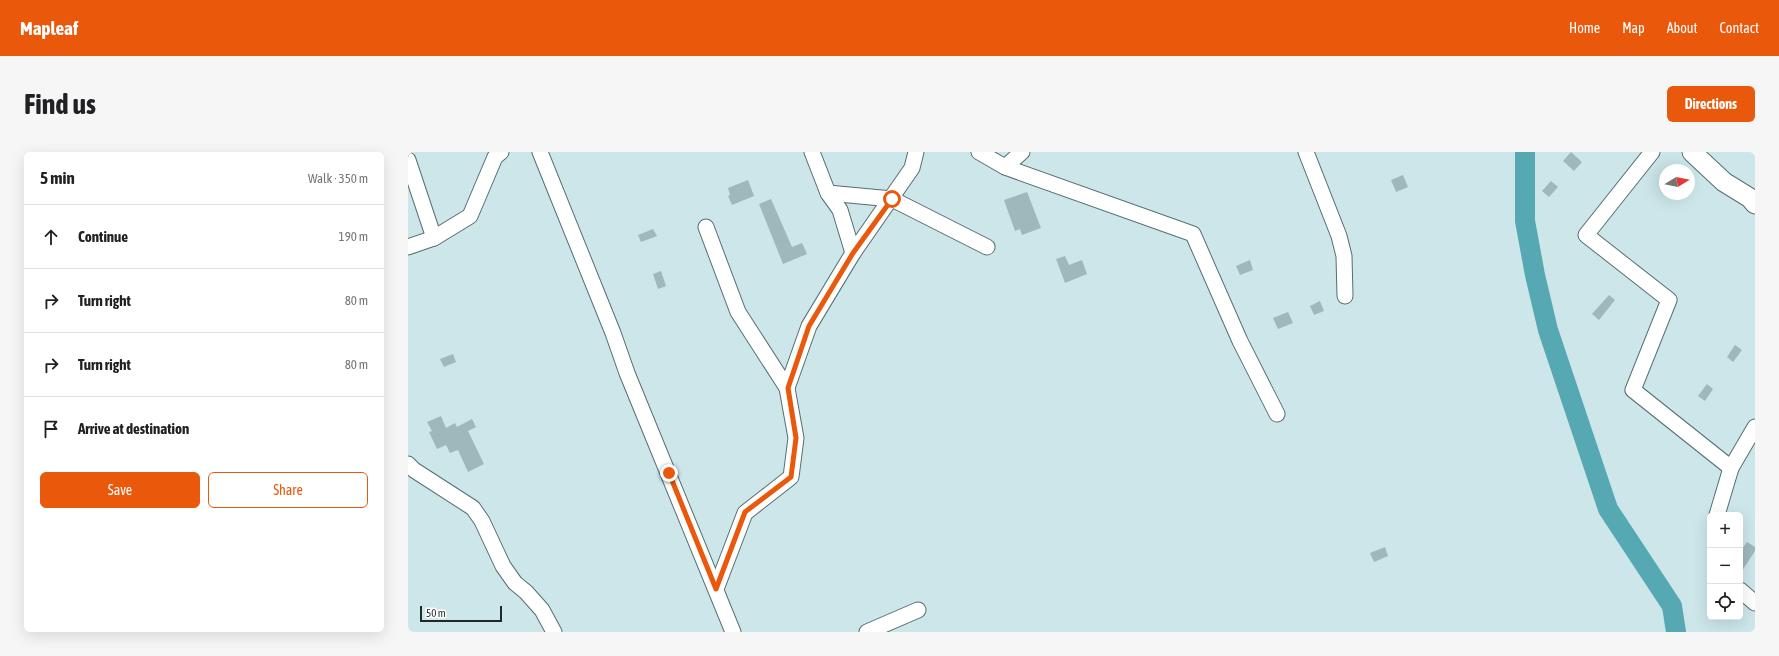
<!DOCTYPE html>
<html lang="en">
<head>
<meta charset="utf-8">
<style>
	:root { --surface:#fff; --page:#f6f6f6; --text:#202124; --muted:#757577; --line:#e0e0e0; --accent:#ea580c }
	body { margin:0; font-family:"Asap Condensed",sans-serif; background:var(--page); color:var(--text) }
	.controls { position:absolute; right:12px; bottom:12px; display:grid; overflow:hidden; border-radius:6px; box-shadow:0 4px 16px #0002 }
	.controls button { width:36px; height:36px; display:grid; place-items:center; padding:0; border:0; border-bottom:1px solid var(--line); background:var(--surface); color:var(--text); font:20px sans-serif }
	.compass { position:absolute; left:1251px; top:12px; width:36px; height:36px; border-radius:50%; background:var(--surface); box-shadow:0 4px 16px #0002; rotate:80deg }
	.scale { position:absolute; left:12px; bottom:10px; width:82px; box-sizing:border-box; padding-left:4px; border:2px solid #1f292a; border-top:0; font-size:11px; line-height:14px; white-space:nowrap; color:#1f292a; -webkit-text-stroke:3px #fff; paint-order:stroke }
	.stop { position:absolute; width:12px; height:12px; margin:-9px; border:3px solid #ea580c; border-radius:50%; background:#fff }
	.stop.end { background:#ea580c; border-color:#fff; box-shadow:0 1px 4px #0008 }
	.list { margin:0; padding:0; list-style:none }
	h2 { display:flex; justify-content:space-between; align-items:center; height:52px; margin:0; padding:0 16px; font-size:17px }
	h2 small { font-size:13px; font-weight:400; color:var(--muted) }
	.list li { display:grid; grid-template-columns:26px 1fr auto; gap:12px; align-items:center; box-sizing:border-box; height:64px; padding:0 16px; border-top:1px solid var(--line) }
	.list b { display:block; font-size:15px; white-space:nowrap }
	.list em { font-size:13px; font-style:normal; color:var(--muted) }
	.actions { display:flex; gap:8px; padding:12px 16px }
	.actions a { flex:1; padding:9px 0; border:1px solid var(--accent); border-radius:6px; text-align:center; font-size:14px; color:var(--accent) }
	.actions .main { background:var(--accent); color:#fff }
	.icon { flex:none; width:22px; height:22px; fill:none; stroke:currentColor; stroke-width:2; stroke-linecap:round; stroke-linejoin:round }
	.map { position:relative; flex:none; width:1347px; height:480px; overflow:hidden; border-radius:6px }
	header { display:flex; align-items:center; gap:24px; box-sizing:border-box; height:56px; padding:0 20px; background:var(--accent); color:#fff }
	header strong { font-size:19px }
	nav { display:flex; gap:22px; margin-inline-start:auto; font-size:14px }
	.intro { display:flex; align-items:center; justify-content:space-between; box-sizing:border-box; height:96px; padding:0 24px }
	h1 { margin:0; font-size:28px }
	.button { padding:10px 18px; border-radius:6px; background:var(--accent); color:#fff; font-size:14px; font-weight:700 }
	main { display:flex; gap:24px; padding:0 24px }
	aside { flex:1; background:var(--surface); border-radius:6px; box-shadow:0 4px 16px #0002 }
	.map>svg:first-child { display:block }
</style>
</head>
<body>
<header>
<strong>Mapleaf</strong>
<nav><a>Home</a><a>Map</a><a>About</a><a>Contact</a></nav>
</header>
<div class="intro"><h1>Find us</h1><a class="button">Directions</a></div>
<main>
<aside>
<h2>5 min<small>Walk · 350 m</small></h2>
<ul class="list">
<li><svg class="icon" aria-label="ahead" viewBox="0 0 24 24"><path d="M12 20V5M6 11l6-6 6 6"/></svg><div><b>Continue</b></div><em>190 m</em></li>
<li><svg class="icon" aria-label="right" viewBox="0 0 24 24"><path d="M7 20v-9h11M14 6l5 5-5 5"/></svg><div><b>Turn right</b></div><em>80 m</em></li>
<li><svg class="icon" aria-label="right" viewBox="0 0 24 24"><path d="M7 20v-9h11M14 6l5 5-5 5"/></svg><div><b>Turn right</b></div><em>80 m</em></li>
<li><svg class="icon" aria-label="arrive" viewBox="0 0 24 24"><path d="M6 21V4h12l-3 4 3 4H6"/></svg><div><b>Arrive at destination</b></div></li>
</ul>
<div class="actions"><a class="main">Save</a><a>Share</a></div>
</aside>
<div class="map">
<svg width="1347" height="480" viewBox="0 0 1347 480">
	<rect width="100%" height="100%" fill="#cce6e9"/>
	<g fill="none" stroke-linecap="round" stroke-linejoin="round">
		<!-- river -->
		<polyline stroke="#56a8b2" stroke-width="20" points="1117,0 1117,69 1127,123 1140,178 1200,357 1264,454 1268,480"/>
	</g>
	<!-- building -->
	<g fill="#9fb8bb">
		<polygon points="1163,0 1174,10 1166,19 1155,9"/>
		<polygon points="995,23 1000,35 988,40 983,28"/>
		<polygon points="340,28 346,44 324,53 320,44 322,43 320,36"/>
		<polygon points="1143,29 1150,35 1141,45 1134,39"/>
		<polygon points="619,40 633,76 614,83 612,77 607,79 596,48"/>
		<polygon points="363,47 384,95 394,91 399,102 375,112 351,52"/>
		<polygon points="245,77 249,84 233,90 230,83"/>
		<polygon points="657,104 661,113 674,108 679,122 657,131 648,107"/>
		<polygon points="842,108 845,118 832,123 828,114"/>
		<polygon points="253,119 258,134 250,137 245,122"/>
		<polygon points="1201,143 1207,148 1191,168 1184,162"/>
		<polygon points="912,149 916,159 906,163 902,154"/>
		<polygon points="880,160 885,171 870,177 865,166"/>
		<polygon points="1327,193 1334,198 1325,210 1319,205"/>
		<polygon points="45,202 48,210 36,215 32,207"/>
		<polygon points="1299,232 1305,237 1297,249 1290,244"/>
		<polygon points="33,264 38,276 47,271 49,275 64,267 68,275 60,279 76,312 60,320 50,298 42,301 38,293 29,297 21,280 24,279 19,270"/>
		<polygon points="1339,390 1347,395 1347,399 1332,422 1332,400"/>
		<polygon points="977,395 980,404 966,410 962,401"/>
	</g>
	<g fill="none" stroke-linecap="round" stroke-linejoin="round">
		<!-- minor casing -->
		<g stroke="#576e71" stroke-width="17">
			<g id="minor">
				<polyline points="132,0 205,181 219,221 325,480"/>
				<polyline points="404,0 420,41 484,47 579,95"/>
				<polyline points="571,0 597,15 785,82 832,189 869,262"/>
				<polyline points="898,0 931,84 936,104 937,144"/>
				<polyline points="1244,0 1178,83 1261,148 1225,238 1323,316"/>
				<polyline points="0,8 26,86 0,95"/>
				<polyline points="597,15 614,0"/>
				<polyline points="298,75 330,160 379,236"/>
				<polyline points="26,86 62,64 87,5 93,0"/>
				<polyline points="445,101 504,16 508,0"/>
				<polyline points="0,312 6,318 65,356 74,369 95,414 107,431 118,440 134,458 146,480"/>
				<polyline points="1309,363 1323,316 1347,275"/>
				<polyline points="308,437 337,361 383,325 388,286 379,236 401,174 445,101 432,58 420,41"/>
				<polyline points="1332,438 1347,451"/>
				<polyline points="459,480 510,458"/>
			</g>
		</g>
		<!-- major casing -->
		<g stroke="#576e71" stroke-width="21">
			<polyline id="major" points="1284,0 1316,30 1342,46 1347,52"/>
		</g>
		<!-- minor -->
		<use href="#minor" stroke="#fff" stroke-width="15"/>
		<!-- major -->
		<use href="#major" stroke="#fff" stroke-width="19"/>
	</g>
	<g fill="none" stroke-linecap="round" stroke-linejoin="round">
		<!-- route -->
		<polyline stroke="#ea580c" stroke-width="5" points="261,321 308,437 337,360 383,325 388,286 380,236 401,174 445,101 484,47"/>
	</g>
</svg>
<div class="controls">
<button>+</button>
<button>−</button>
<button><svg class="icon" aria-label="locate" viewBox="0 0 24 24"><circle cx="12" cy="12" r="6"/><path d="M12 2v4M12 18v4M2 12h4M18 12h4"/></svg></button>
</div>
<svg class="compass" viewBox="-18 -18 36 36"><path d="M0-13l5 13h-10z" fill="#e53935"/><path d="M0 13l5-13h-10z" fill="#757577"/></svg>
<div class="scale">50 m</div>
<div class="stop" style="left:484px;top:47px"></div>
<div class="stop end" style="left:261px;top:321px"></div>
</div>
</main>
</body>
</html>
